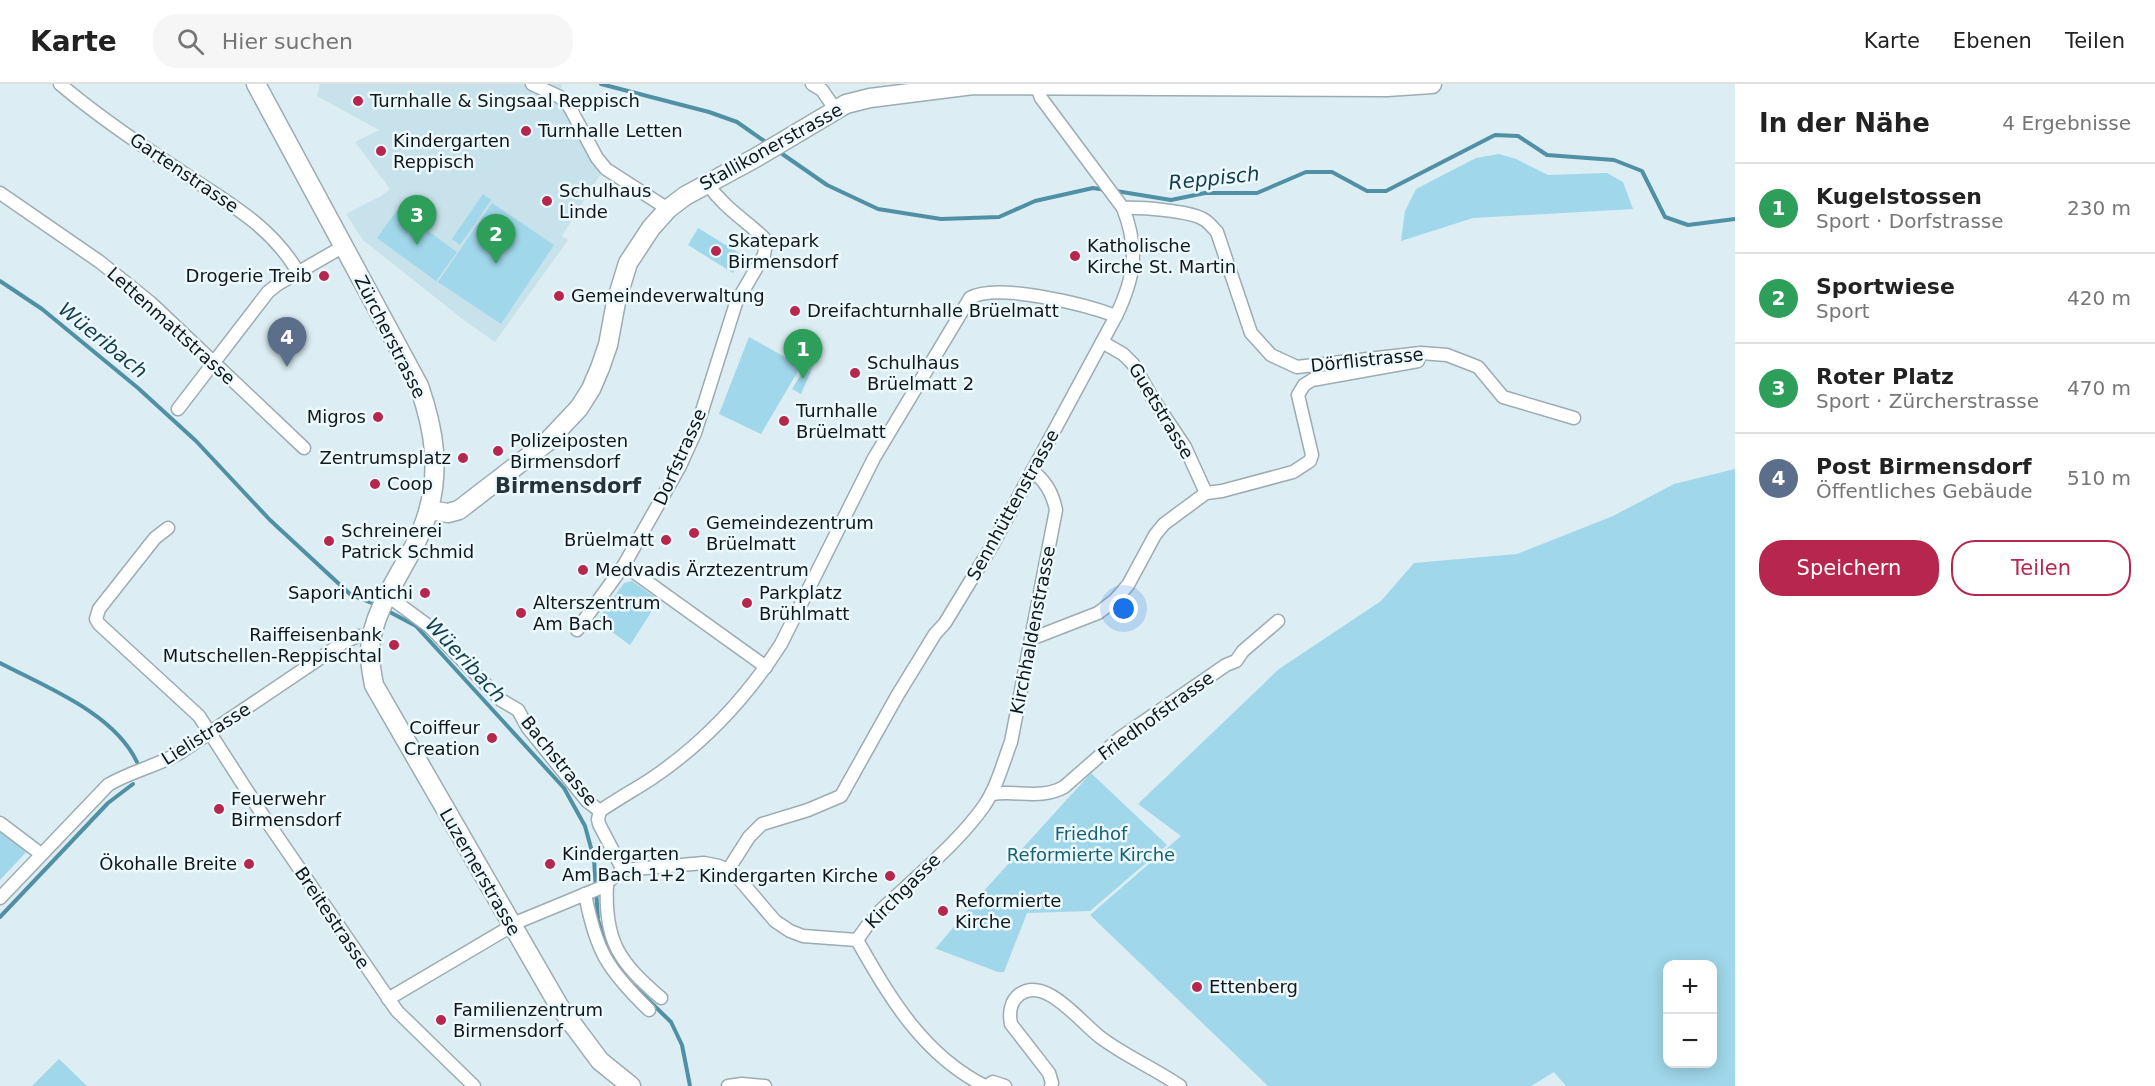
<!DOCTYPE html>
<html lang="de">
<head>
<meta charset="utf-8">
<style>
	:root { --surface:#fff; --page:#f6f6f6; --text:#222; --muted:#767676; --line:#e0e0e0; --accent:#b7274d }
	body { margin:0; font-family:"DejaVu Sans",sans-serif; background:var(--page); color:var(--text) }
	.controls { position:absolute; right:18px; bottom:18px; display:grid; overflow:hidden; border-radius:12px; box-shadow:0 3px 15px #0003 }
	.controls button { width:54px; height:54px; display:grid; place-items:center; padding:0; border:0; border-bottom:2px solid var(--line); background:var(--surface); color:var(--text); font:30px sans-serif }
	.you { position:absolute; left:1124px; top:525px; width:21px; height:21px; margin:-15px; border:4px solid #fff; border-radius:50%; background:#1a73e8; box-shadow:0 0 0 9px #1a73e833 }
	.badge { display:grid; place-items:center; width:39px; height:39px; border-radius:50%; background:var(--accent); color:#fff; font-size:20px; font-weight:700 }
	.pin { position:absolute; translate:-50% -50px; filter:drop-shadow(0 2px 3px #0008) }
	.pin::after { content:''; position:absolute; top:32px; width:21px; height:18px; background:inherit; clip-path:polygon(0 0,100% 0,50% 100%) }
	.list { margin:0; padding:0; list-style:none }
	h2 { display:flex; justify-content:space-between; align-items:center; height:78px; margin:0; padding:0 24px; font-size:26px }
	h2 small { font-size:20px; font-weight:400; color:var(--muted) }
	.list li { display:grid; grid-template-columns:39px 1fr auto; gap:18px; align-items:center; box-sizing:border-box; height:90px; padding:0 24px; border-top:2px solid var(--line) }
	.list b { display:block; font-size:22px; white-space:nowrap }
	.list p { margin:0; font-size:20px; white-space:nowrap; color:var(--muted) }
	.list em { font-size:20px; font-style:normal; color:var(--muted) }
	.actions { display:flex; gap:12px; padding:18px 24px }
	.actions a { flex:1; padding:14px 0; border:2px solid var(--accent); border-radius:24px; text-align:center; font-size:21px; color:var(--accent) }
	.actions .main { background:var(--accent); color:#fff }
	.icon { flex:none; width:33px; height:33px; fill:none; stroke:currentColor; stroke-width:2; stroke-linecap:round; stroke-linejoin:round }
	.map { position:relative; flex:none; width:1735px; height:1002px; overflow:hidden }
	header { display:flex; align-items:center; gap:36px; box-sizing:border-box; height:84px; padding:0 30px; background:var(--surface); border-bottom:2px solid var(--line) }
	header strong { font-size:28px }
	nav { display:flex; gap:33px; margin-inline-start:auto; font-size:21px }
	.search { width:420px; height:54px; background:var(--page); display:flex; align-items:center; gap:15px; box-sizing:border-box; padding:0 21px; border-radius:24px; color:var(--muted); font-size:22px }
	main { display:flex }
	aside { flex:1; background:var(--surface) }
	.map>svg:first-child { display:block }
</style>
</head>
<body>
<header>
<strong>Karte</strong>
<div class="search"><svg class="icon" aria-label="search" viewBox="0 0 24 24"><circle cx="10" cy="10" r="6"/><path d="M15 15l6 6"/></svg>Hier suchen</div>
<nav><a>Karte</a><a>Ebenen</a><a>Teilen</a></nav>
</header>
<main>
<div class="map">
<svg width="1735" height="1002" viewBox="0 0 1735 1002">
	<rect width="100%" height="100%" fill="#dcedf3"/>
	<!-- built -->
	<polygon fill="#c8e2eb" points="320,0 562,0 558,16 566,25 603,86 562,152 568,156 495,258 465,237 363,156 346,130 381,112 390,105 355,58 379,46 317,12"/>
	<!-- green -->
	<g fill="#a0d7ea" fill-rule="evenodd">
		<polygon points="1499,70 1516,75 1548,91 1607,89 1623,98 1633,125 1473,134 1401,157 1405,127 1416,105 1476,74"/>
		<polygon points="483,110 491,116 460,161 452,155"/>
		<polygon points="492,119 554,161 501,240 438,198"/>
		<polygon points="398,125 457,168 436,197 377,154"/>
		<polygon points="698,144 744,172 733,189 688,161"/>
		<polygon points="749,253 801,282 761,350 719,330"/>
		<polygon points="809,278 814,280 801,310 792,305"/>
		<path d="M1735,385V1002H1566L1554,988L1531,1002H1268L1090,831L1181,752L1138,720L1279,585L1381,517L1414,479L1517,470L1613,432L1674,400ZM1668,880H1712V980H1668Z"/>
		<polygon points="632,497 659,516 630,561 597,537 624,499"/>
		<polygon points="1091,689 1167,761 1090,827 1027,829 1004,888 998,888 934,864 936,864 981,810"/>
		<polygon points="0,743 30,764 0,796"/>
		<polygon points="59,975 87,1002 32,1002"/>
	</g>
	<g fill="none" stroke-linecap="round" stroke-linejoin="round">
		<!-- stream -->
		<g stroke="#5090a5" stroke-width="4">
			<polyline points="601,0 709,28 737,38 767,59"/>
			<polyline points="778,67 827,101 878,125 941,135 999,133 1035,117 1093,104 1106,106"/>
			<polyline points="1116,107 1171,116 1205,109 1257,109 1306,88 1332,88 1367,107 1386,107 1495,51 1518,52 1547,71 1614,76 1642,87 1665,133 1688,141 1735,135"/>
			<polyline points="0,197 42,225 138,304 196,357 270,436 351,511 377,521"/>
			<polyline points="386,526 416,542 564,704 585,742 594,775 598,836 607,864"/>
			<path d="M0,579C46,603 114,629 137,678"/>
			<polyline points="0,833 108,719 133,700"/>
			<polyline points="610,871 625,892"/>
			<polyline points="634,902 671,938 682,961 690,1002"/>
		</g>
		<!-- street casing -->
		<g stroke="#9cacb1" stroke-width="15">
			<g id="street">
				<path d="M60,0C100,34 144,63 188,92C231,121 271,142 298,188"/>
				<polyline points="532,0 560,13 569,22 597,74 606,85 668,125"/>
				<polyline points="812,0 822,6 835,25"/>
				<polyline points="0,109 100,178 151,219 304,364"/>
				<path d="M1123,124C1140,123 1190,127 1203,135C1209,138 1213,144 1217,148L1251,249L1271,271L1297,283L1421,269L1447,271L1478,283L1503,313L1574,334"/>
				<polyline points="1102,258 1123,270 1133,280 1153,315 1185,363 1206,409"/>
				<polyline points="178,325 268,208 278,200 344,162"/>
				<polyline points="168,444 155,454 99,525 96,535 99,540 199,632 264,733 397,927 474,1002"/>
				<polyline points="624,481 766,583"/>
				<polyline points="388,512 430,543 501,616 518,626 528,644 587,717 600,727"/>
				<path d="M577,546L624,481L680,382L695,349L736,219L764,171L765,165L764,154C743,134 724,124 707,99"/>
				<polyline points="1031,555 1098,529 1115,516 1128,501 1155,451 1164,440 1206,409 1222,407 1293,388 1310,377 1312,371 1298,311 1304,301 1312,296 1418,277"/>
				<path d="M992,710C1017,706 1041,716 1064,703L1120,654L1226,581L1236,577L1243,567L1278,537"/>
				<path d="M600,727C616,716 634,706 651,695C703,660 747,613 781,560L874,374L970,214C997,198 1087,221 1116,232"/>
				<polyline points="600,727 598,735 599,740 623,786"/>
				<polyline points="0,739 41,770"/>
				<path d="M728,786L749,753L762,740L808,726L841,712L897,612L935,550L945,539L993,460L1116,232C1135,193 1139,165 1123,124L1041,14L1036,0"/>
				<path d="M607,800C604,857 619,878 661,914"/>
				<path d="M585,810C596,867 607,885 649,926"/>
				<path d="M0,814L108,701C131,687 158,682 181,668L344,558L358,552H371"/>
				<path d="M857,856C871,834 885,822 904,805C932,779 962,753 984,722C997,703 1003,679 1011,658L1056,426C1053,411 1045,396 1032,387"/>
				<path d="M857,856C890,914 923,971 985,1002"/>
				<polyline points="388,915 520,837 600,804 623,786 704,779 719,782 728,786 740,796 775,837 790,847 803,852 857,856"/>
				<polyline points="728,1002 742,1000 765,1002"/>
				<polyline points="987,1002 993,998 1005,1002"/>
				<path d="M1051,1002L1052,999L1049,989L1011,940C1009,930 1010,917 1020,910C1046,892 1081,939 1100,953C1125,972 1154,984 1180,1002"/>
			</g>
		</g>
		<!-- secondary casing -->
		<g stroke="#9cacb1" stroke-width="21">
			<g id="secondary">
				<path d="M256,0L419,302C434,345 441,386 427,431C414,476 373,518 370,565C369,577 372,589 374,601L559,922L600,977L631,1002"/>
				<polyline points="429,426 448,429 459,426 546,359 579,324 591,305 600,284 608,261 616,218 628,179 651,144 668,125 685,112 757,73 846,20 870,14 973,1 1387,3 1432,0"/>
			</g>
		</g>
		<!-- street -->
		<use href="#street" stroke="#fff" stroke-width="12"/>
		<!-- secondary -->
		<use href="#secondary" stroke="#fff" stroke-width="18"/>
	</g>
	<!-- markers -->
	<g fill="#b7274d" stroke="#ecf9fe" stroke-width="2">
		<circle cx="358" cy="17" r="6"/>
		<circle cx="526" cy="47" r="6"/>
		<circle cx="381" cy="67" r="6"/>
		<circle cx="547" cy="117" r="6"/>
		<circle cx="716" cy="167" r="6"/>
		<circle cx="1075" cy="172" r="6"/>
		<circle cx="324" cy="192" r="6"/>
		<circle cx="559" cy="212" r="6"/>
		<circle cx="795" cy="227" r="6"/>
		<circle cx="855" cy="289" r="6"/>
		<circle cx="378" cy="333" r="6"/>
		<circle cx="784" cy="337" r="6"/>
		<circle cx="498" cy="367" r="6"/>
		<circle cx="463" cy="374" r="6"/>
		<circle cx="375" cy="400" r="6"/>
		<circle cx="694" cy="449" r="6"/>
		<circle cx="666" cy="456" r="6"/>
		<circle cx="329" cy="457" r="6"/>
		<circle cx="583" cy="486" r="6"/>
		<circle cx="425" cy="509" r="6"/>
		<circle cx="747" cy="519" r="6"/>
		<circle cx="521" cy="529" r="6"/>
		<circle cx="394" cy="561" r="6"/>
		<circle cx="492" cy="654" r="6"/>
		<circle cx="219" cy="725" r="6"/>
		<circle cx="249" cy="780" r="6"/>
		<circle cx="550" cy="780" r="6"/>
		<circle cx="890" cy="792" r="6"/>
		<circle cx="943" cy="827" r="6"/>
		<circle cx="1197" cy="903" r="6"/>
		<circle cx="441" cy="936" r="6"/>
	</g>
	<g text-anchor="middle" stroke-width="5" stroke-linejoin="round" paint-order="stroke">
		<!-- poi labels -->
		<g font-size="18" fill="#12181a" stroke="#ecf9fe" text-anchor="start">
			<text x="370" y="23">Turnhalle &amp; Singsaal Reppisch</text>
			<text x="538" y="53">Turnhalle Letten</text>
			<text x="393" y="63">Kindergarten<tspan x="393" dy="21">Reppisch</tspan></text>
			<text x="559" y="113">Schulhaus<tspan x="559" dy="21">Linde</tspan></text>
			<text x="728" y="163">Skatepark<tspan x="728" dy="21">Birmensdorf</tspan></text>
			<text x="1087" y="168">Katholische<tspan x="1087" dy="21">Kirche St. Martin</tspan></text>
			<text x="312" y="198" text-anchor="end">Drogerie Treib</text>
			<text x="571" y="218">Gemeindeverwaltung</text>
			<text x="807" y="233">Dreifachturnhalle Brüelmatt</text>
			<text x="867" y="285">Schulhaus<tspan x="867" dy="21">Brüelmatt 2</tspan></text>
			<text x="796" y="333">Turnhalle<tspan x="796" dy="21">Brüelmatt</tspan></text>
			<text x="366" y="339" text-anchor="end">Migros</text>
			<text x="510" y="363">Polizeiposten<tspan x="510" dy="21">Birmensdorf</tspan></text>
			<text x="451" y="380" text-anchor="end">Zentrumsplatz</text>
			<text x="387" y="406">Coop</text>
			<text x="706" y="445">Gemeindezentrum<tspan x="706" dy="21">Brüelmatt</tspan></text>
			<text x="341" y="453">Schreinerei<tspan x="341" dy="21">Patrick Schmid</tspan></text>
			<text x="654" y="462" text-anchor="end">Brüelmatt</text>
			<text x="595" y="492">Medvadis Ärztezentrum</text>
			<text x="413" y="515" text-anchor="end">Sapori Antichi</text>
			<text x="759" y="515">Parkplatz<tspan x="759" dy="21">Brühlmatt</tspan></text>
			<text x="533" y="525">Alterszentrum<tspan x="533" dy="21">Am Bach</tspan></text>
			<text x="382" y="557" text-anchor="end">Raiffeisenbank<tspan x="382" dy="21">Mutschellen-Reppischtal</tspan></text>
			<text x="480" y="650" text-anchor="end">Coiffeur<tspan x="480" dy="21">Creation</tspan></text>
			<text x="231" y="721">Feuerwehr<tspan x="231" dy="21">Birmensdorf</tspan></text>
			<text x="562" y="776">Kindergarten<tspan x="562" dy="21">Am Bach 1+2</tspan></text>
			<text x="237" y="786" text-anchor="end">Ökohalle Breite</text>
			<text x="878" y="798" text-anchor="end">Kindergarten Kirche</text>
			<text x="955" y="823">Reformierte<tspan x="955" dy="21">Kirche</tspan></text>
			<text x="1209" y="909">Ettenberg</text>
			<text x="453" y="932">Familienzentrum<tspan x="453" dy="21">Birmensdorf</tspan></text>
		</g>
		<!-- street labels -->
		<g font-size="18" fill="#12181a" stroke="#ecf9fe">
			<text transform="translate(771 63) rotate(-29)" y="6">Stallikonerstrasse</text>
			<text transform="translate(184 89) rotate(34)" y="6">Gartenstrasse</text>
			<text transform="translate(171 242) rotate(42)" y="6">Lettenmattstrasse</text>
			<text transform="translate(390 253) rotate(63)" y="6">Zürcherstrasse</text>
			<text transform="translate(1367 276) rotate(-6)" y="6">Dörflistrasse</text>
			<text transform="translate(1161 327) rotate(59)" y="6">Guetstrasse</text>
			<text transform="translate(680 373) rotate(-66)" y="6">Dorfstrasse</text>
			<text transform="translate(1013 421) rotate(-61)" y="6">Sennhüttenstrasse</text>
			<text transform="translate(1033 546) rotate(-79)" y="6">Kirchhaldenstrasse</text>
			<text transform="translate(1156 632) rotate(-36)" y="6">Friedhofstrasse</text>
			<text transform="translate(206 650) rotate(-32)" y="6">Lielistrasse</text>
			<text transform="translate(559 677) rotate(51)" y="6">Bachstrasse</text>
			<text transform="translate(480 788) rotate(60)" y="6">Luzernerstrasse</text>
			<text transform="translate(903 807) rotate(-45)" y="6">Kirchgasse</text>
			<text transform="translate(332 834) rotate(56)" y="6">Breitestrasse</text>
		</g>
		<!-- park labels -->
		<g font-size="18" fill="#186074" stroke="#ecf9fe">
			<text x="1091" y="756">Friedhof<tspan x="1091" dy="21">Reformierte Kirche</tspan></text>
		</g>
		<!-- water labels -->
		<g font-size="20" font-style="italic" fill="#153e4b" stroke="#ecf9fe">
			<text transform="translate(1214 94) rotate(-6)" y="7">Reppisch</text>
			<text transform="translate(103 256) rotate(39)" y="7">Wüeribach</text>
			<text transform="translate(466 576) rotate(47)" y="7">Wüeribach</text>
		</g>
		<!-- quarter labels -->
		<g font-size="21" font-weight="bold" fill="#263338" stroke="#ecf9fe">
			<text x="568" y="409">Birmensdorf</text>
		</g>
	</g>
</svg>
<div class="controls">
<button>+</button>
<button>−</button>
</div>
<div class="you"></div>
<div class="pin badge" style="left:803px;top:295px;background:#2e9e5b">1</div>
<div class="pin badge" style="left:496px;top:180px;background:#2e9e5b">2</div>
<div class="pin badge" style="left:417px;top:161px;background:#2e9e5b">3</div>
<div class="pin badge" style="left:287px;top:283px;background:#5c6f8a">4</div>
</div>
<aside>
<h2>In der Nähe<small>4 Ergebnisse</small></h2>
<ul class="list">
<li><span class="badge" style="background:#2e9e5b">1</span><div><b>Kugelstossen</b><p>Sport · Dorfstrasse</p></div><em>230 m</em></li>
<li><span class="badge" style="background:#2e9e5b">2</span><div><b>Sportwiese</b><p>Sport</p></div><em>420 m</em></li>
<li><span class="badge" style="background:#2e9e5b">3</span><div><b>Roter Platz</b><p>Sport · Zürcherstrasse</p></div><em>470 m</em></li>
<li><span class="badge" style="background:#5c6f8a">4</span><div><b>Post Birmensdorf</b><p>Öffentliches Gebäude</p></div><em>510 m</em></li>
</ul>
<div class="actions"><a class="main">Speichern</a><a>Teilen</a></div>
</aside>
</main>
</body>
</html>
